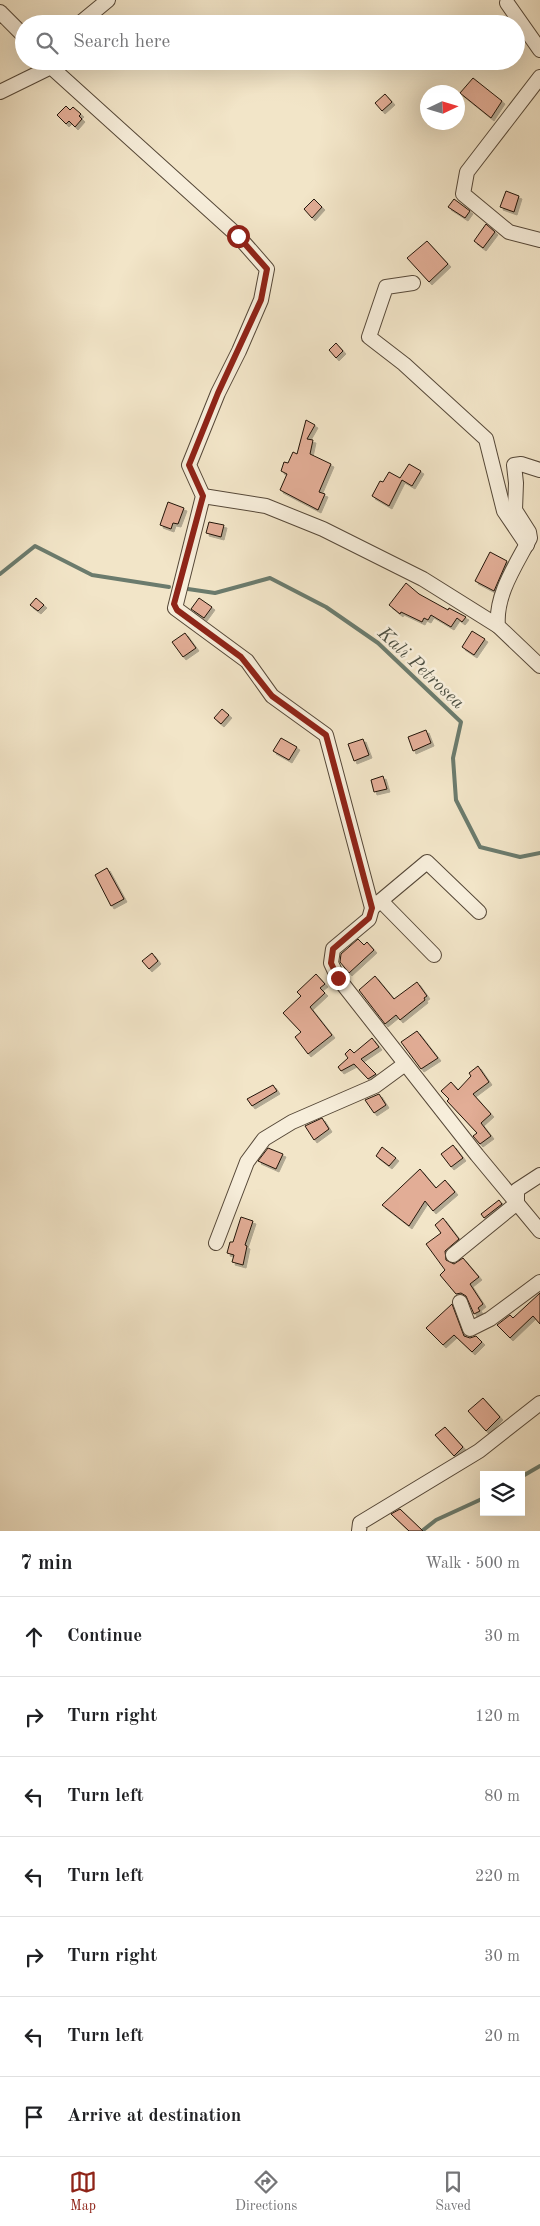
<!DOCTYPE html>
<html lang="en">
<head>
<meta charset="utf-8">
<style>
	:root { --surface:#fff; --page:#f2f2f2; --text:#202124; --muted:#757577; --line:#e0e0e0; --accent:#8f2418 }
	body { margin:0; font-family:"Old Standard TT",serif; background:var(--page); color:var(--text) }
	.controls { position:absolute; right:15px; bottom:15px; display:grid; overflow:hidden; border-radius:0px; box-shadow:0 5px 20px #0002 }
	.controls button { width:45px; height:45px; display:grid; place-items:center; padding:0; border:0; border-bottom:1px solid var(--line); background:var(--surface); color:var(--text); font:25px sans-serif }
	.compass { position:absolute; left:420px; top:85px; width:45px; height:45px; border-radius:50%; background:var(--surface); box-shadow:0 5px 20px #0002; rotate:86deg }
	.stop { position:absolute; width:15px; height:15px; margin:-11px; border:4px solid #8f2418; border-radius:50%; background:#fff }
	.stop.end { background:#8f2418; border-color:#fff; box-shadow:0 1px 5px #0008 }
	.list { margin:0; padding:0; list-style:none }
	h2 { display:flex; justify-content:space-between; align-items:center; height:65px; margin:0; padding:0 20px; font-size:21px }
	h2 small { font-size:16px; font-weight:400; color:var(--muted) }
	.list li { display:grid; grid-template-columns:32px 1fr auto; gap:15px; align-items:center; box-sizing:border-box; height:80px; padding:0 20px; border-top:1px solid var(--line) }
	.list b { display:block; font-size:19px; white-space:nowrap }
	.list em { font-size:16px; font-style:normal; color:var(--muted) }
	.icon { flex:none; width:28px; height:28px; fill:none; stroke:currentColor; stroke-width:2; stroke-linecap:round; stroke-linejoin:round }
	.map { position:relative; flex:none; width:540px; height:1531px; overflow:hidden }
	.search { position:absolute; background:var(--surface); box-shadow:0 5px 20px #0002; left:15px; right:15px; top:15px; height:55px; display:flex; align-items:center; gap:12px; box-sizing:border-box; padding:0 18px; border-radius:28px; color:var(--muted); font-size:19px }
	.sheet { height:625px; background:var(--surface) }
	nav { display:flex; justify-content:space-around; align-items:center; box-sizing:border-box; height:70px; border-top:1px solid var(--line); background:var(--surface); font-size:14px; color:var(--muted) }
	nav a { display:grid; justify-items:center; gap:2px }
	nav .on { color:var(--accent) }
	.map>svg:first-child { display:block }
</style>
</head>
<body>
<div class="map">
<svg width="540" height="1531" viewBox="0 0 540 1531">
	<defs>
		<filter id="shadow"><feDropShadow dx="3" dy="3" stdDeviation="0" flood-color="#0004"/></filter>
	</defs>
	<rect width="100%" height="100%" fill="#f2e5c8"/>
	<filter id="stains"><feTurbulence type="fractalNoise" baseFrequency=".004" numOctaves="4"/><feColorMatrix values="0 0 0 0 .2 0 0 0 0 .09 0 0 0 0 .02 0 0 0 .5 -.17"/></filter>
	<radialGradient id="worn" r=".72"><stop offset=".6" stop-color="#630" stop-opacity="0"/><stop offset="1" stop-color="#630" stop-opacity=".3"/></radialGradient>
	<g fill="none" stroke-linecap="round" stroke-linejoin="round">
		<!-- stream -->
		<g stroke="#6b7b6d" stroke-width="4">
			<polyline points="0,574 35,546 92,575 169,587"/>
			<polyline points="188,589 215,593 270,578 326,607 378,643 461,722 453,758 456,800 480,847 520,857 540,853"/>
			<polyline points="521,1477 540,1466"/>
			<polyline points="422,1531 436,1520 484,1498"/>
		</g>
	</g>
	<!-- building -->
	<g fill="#e2ad96" stroke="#221408" filter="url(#shadow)">
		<polygon points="473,78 502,101 491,118 460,93"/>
		<polygon points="385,94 392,102 382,111 375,103"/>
		<polygon points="66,106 70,110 73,107 81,114 79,116 82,119 75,127 69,121 66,124 57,115"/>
		<polygon points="506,191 519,196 514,212 500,207"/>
		<polygon points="314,199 322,207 312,218 304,209"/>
		<polygon points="454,199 470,211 465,218 448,207"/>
		<polygon points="486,224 495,232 483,248 474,241"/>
		<polygon points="427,241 448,264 429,282 407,258"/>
		<polygon points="336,343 343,351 336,358 329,350"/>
		<polygon points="306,420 315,425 307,439 313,440 310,454 331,464 319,492 325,494 318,510 280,490 287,474 281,471 284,462 288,463 293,452 297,454"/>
		<polygon points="409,464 421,471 412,486 402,480 389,506 372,496 380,481 383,482 389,472 400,478"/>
		<polygon points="168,502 184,508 178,524 173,523 171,529 160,525"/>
		<polygon points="209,522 224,525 221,537 206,533"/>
		<polygon points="490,552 507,561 494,591 475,581"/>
		<polygon points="406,583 419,594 448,610 449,608 466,617 462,622 457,618 451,627 431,615 428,620 424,618 422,622 401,612 400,614 389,605"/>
		<polygon points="36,598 44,605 38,611 30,605"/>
		<polygon points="199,598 212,607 204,618 191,609"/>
		<polygon points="472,631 485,639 474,655 462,647"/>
		<polygon points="185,633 196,648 183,657 172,642"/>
		<polygon points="222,709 229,715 221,724 214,718"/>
		<polygon points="426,730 431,743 413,751 408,737"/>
		<polygon points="281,738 297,747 289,760 273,751"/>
		<polygon points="363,739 369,755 354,761 348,744"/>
		<polygon points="383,776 387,789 374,792 371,780"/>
		<polygon points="107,868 124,899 111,906 95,875"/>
		<polygon points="358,939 364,945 367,942 374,950 349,973 340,962 341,954"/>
		<polygon points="152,953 158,961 149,969 142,961"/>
		<polygon points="316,974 325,984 320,988 325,993 310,1007 332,1035 308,1054 295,1037 301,1032 283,1013 301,996 297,992"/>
		<polygon points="375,976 394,999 417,982 427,996 424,998 425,1000 400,1020 396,1015 385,1024 359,990"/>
		<polygon points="417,1031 438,1058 421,1069 401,1042"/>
		<polygon points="372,1038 379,1047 361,1059 376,1074 368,1079 354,1064 341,1071 338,1067 348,1058 345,1054 350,1049 354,1053"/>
		<polygon points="478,1066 489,1082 473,1094 491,1114 481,1123 491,1136 480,1144 473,1136 477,1133 447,1101 449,1099 441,1091 451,1082 458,1090 471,1076 469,1073"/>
		<polygon points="273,1085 277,1091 252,1106 247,1099"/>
		<polygon points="379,1094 386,1105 374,1113 365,1100"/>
		<polygon points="322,1118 329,1129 314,1140 305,1126"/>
		<polygon points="453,1145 463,1158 451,1167 441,1154"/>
		<polygon points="382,1147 396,1158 389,1166 376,1156"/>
		<polygon points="268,1148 283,1154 276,1169 258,1161"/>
		<polygon points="420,1169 436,1188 445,1180 455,1192 433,1211 425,1201 409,1226 382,1205"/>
		<polygon points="499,1200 502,1204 484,1218 481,1214"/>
		<polygon points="241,1217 253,1221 245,1245 247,1246 243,1265 232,1262 234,1255 227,1253 230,1242 233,1242"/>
		<polygon points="443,1218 459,1239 445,1251 446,1260 454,1264 463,1258 479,1277 470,1284 483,1304 478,1308 480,1311 474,1314 466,1296 461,1293 456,1294 440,1275 445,1270 426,1244 441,1233 435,1225"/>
		<polygon points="540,1293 540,1324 533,1316 510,1338 497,1325 510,1315 513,1318"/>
		<polygon points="452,1304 464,1336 470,1338 476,1336 482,1342 472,1352 454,1335 443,1345 426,1328"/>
		<polygon points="483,1398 500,1417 486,1431 468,1411"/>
		<polygon points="445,1427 463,1447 454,1456 435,1435"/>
		<polygon points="400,1509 423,1531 409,1531 391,1514"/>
	</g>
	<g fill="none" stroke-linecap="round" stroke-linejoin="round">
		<!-- minor casing -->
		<g stroke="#564838" stroke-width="16">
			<g id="minor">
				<polyline points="507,3 540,50"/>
				<polyline points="0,12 24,36"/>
				<polyline points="79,24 108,0"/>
				<polyline points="540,77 467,172 463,194 509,232 540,240"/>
				<polyline points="0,92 51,67 238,236 267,269 261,300 239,351 218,393 189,465 203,496 175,608 247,661 272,696 326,735 372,908 369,919 333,949 331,963 338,978 477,1155 540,1231"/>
				<polyline points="413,283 386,287 369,337 404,364 486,439 504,511 527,545"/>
				<path d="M540,470L521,464L514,465L516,483L515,510L529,532L530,538C516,565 495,595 498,626L540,666"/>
				<polyline points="203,496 266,506 323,529 423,579 498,626"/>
				<polyline points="381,901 434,955"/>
				<polyline points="372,908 427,862 479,912"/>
				<polyline points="216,1243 247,1162 264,1139 292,1122 375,1086 405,1064"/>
				<polyline points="453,1255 517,1203 517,1190 540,1175"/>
				<polyline points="460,1302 470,1329 490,1319 540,1282"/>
				<polyline points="359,1531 360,1523 479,1451 540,1403"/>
			</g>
		</g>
		<!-- minor -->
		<use href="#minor" stroke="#f7eedb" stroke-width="14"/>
	</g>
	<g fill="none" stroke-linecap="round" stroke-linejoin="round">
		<!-- route -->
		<polyline stroke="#8f2418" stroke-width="6" points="238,236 267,269 261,300 218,393 189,465 203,496 174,604 177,610 241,657 272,696 326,735 372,908 369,918 333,949 331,963 338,978"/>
	</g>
	<g text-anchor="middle" stroke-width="5" stroke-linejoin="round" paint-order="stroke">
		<!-- water labels -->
		<g font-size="19" font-style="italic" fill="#4d5043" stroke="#f7eedb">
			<text transform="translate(422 667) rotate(43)" y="7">Kali Petrosea</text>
		</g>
	</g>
	<rect width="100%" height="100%" filter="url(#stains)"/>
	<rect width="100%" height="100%" fill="url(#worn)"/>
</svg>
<div class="controls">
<button><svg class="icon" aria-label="layers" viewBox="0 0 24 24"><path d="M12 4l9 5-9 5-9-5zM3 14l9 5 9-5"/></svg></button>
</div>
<svg class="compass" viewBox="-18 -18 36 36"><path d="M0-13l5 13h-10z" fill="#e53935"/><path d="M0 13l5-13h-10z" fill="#757577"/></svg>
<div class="stop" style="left:238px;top:236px"></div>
<div class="stop end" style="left:338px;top:978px"></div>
<div class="search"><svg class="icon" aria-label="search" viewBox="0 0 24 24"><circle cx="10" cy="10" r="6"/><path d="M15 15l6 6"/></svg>Search here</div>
</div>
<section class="sheet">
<h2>7 min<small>Walk · 500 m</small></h2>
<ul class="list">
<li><svg class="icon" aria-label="ahead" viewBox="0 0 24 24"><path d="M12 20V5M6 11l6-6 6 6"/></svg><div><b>Continue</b></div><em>30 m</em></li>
<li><svg class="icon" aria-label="right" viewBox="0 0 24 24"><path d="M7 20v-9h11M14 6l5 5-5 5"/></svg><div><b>Turn right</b></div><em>120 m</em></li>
<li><svg class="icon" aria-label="left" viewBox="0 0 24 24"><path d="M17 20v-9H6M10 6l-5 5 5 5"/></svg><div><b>Turn left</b></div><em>80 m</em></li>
<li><svg class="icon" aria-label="left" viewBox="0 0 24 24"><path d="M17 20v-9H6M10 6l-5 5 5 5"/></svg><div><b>Turn left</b></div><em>220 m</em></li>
<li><svg class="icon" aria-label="right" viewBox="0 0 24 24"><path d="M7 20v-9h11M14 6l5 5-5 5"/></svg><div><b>Turn right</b></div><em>30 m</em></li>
<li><svg class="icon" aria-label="left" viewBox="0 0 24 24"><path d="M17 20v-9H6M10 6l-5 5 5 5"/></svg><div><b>Turn left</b></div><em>20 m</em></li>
<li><svg class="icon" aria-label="arrive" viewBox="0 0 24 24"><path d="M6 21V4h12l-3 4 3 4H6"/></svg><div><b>Arrive at destination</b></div></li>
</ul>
</section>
<nav>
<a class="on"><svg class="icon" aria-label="map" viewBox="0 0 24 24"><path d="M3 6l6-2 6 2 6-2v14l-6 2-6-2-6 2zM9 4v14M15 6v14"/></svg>Map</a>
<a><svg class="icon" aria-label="directions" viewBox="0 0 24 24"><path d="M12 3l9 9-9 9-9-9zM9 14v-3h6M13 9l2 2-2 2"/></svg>Directions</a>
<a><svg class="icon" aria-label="saved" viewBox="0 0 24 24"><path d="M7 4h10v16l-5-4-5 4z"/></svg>Saved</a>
</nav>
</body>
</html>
